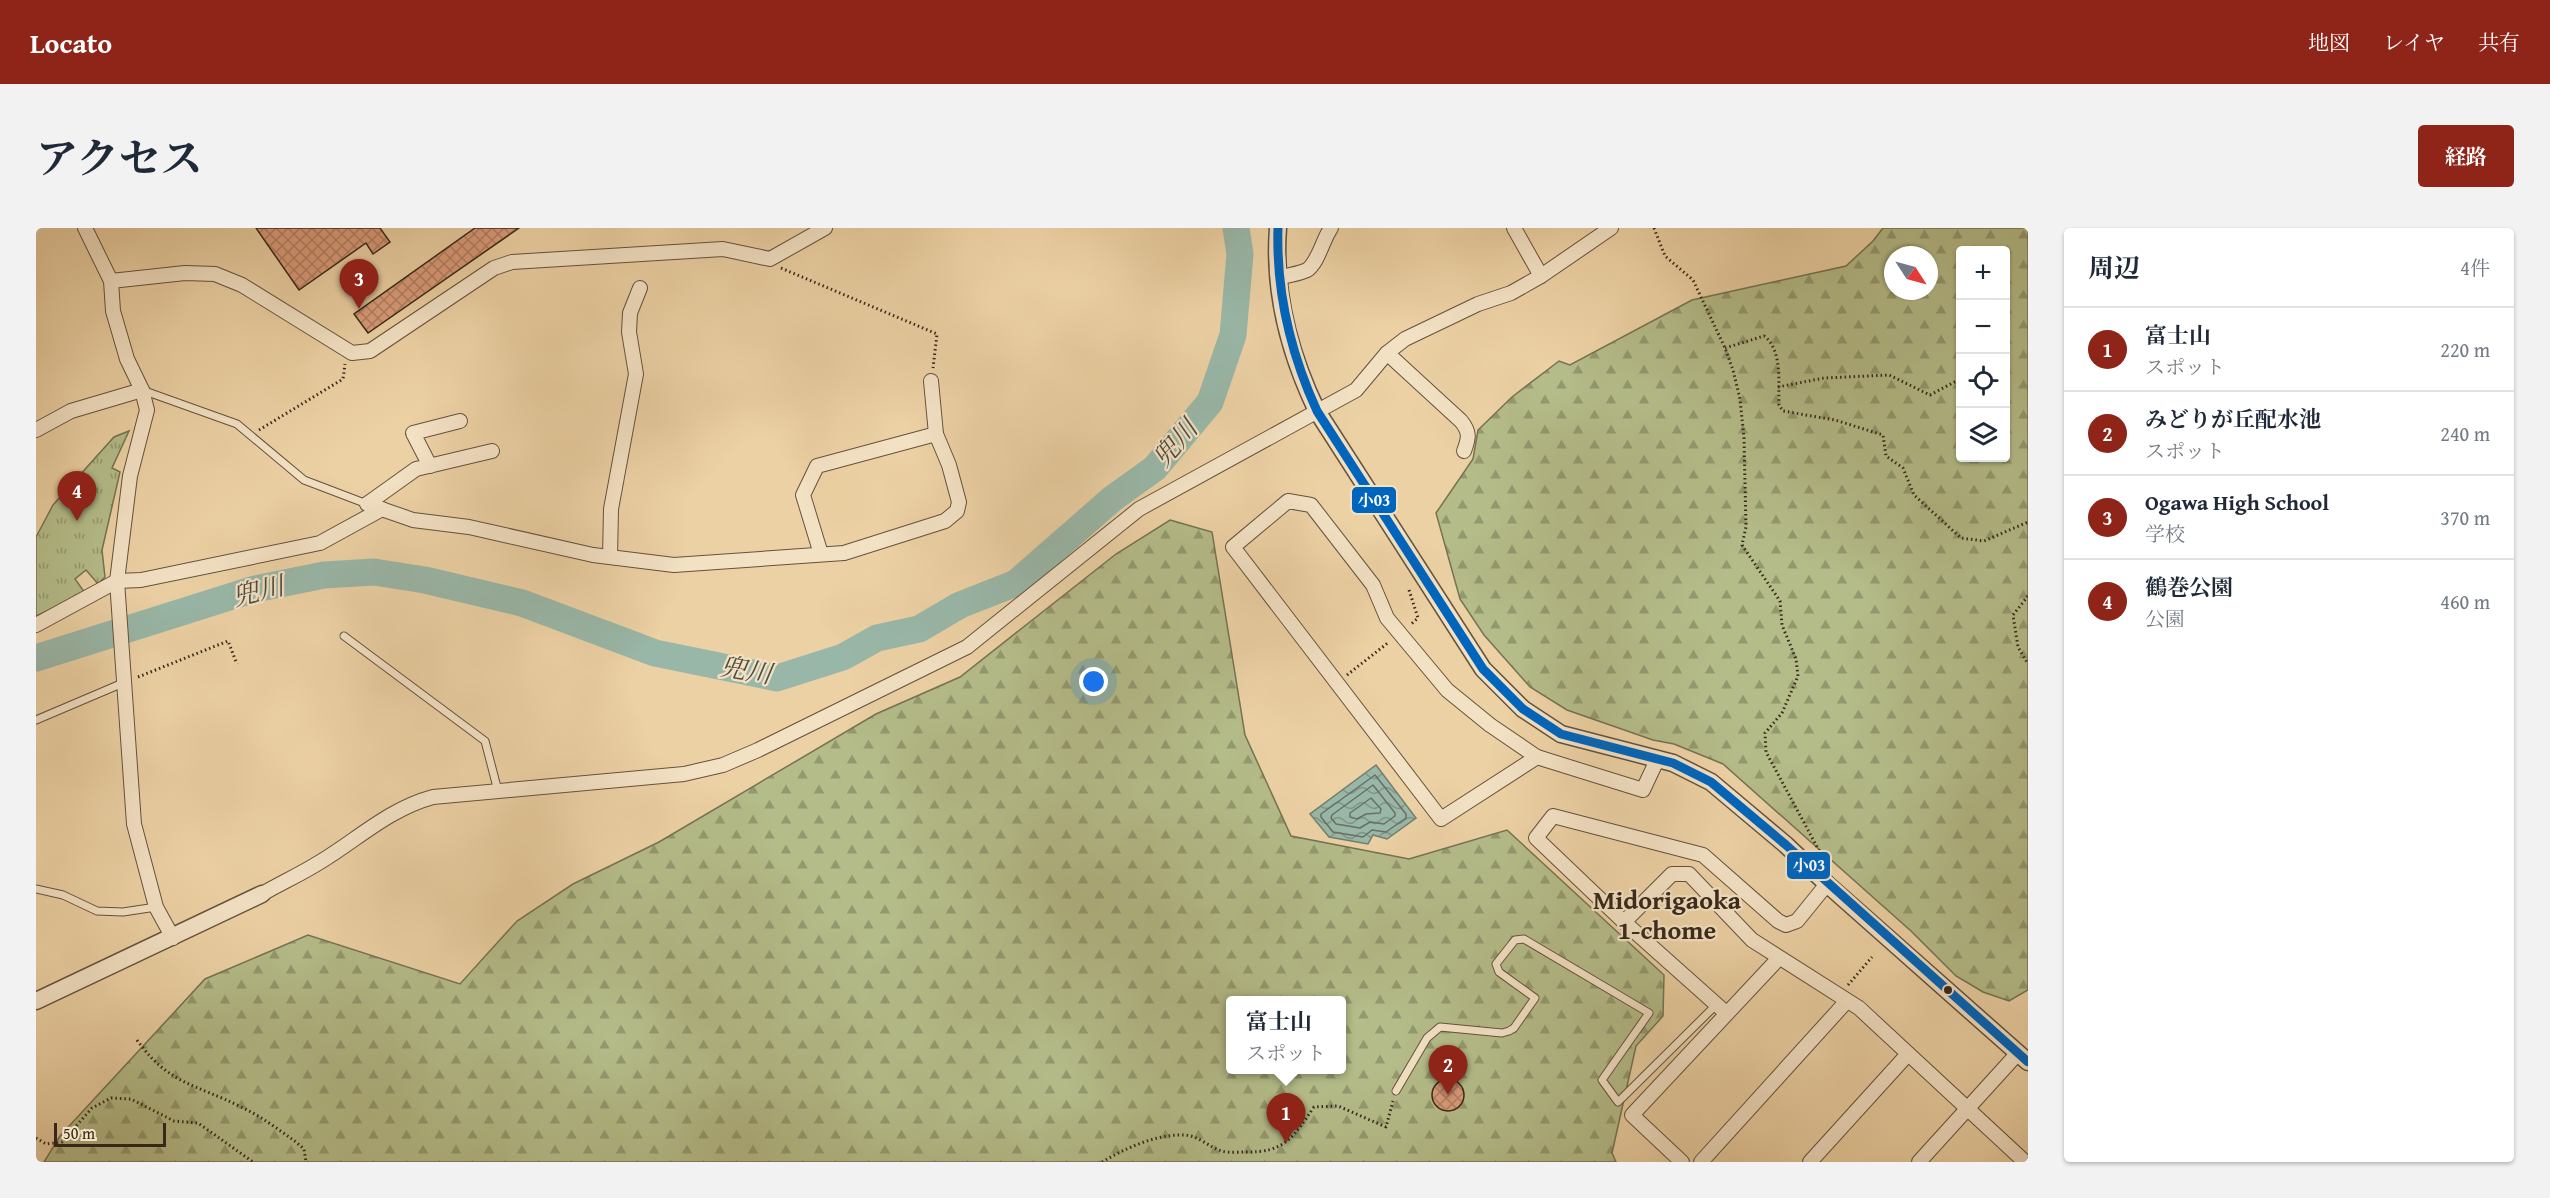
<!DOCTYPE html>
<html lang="ja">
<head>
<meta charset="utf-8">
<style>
	:root { --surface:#fff; --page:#f2f2f3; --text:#1f2937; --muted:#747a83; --line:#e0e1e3; --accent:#8f2418 }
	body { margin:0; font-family:"Gentium Book Plus","Noto Serif JP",serif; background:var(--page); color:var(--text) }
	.controls { position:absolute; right:18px; top:18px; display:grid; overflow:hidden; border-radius:6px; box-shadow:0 2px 4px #0004 }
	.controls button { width:54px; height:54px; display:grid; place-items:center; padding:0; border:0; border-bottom:2px solid var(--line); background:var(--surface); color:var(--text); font:30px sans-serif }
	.compass { position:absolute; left:1848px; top:18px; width:54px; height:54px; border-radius:50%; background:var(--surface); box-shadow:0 2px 4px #0004; rotate:126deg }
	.scale { position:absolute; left:18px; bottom:15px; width:112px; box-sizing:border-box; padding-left:6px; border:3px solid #37281a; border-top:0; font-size:16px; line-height:21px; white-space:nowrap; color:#37281a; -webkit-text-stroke:4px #f3e1c4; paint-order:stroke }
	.you { position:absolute; left:1058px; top:454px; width:21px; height:21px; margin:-15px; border:4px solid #fff; border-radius:50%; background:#1a73e8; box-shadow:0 0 0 9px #1a73e833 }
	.badge { display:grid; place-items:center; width:39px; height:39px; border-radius:50%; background:var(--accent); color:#fff; font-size:20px; font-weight:700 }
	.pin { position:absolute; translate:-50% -50px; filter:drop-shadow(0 2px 3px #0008) }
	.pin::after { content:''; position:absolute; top:32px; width:21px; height:18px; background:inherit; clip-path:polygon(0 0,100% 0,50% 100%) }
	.popup { position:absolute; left:1190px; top:768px; width:120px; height:78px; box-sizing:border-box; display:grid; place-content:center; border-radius:6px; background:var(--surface); filter:drop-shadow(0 2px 4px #0005); font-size:20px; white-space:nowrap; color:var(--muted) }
	.popup b { font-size:22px; color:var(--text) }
	.popup::after { content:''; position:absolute; left:50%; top:100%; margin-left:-12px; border:12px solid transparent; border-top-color:var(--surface) }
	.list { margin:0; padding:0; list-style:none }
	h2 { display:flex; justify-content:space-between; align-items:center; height:78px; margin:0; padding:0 24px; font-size:26px }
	h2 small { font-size:20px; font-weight:400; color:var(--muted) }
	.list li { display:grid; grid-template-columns:39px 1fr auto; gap:18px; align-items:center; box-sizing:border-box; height:84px; padding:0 24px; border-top:2px solid var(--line) }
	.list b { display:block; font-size:22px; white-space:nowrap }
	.list p { margin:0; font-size:20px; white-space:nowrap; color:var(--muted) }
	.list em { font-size:20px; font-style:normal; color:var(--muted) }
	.icon { flex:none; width:33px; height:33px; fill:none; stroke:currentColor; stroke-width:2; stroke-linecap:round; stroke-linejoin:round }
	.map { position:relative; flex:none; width:1992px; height:934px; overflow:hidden; border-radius:6px }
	header { display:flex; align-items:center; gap:36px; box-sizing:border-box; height:84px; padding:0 30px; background:var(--accent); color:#fff }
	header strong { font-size:28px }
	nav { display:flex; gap:33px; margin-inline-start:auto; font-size:21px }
	.intro { display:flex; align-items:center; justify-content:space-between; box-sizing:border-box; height:144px; padding:0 36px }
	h1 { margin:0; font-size:42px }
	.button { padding:15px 27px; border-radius:6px; background:var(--accent); color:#fff; font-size:21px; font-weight:700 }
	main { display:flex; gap:36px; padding:0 36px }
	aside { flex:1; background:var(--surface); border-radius:6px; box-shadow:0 2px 4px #0004 }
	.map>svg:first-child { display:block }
</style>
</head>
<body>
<header>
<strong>Locato</strong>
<nav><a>地図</a><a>レイヤ</a><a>共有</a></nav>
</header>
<div class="intro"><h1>アクセス</h1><a class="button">経路</a></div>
<main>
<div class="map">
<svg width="1992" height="934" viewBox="0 0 1992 934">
	<defs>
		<pattern id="grass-tufts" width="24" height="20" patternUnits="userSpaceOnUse" patternTransform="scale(1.5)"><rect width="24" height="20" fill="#b4bc89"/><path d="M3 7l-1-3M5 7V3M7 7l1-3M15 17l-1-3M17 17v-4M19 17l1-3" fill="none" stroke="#93996f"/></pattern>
		<pattern id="forest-firs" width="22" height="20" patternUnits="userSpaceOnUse" patternTransform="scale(1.5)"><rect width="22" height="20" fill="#b4bc89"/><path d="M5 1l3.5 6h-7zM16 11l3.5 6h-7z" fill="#93996f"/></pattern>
		<pattern id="water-waves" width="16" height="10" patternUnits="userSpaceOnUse" patternTransform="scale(1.5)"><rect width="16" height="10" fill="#99b7a8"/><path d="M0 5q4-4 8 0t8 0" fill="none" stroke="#7e9588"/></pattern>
		<pattern id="building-cross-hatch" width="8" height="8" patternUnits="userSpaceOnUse" patternTransform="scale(1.5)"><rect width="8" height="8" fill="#d99b79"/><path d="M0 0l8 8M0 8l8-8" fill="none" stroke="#b17e62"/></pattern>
	</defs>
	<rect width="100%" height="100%" fill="#ecd1a4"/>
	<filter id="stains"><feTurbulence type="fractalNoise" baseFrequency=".00333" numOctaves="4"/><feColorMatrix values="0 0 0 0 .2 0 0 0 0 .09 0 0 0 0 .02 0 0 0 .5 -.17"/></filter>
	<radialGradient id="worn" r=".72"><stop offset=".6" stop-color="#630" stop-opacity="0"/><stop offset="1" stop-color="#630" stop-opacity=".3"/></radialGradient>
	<!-- grass -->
	<polygon fill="url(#grass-tufts)" stroke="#767252" stroke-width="1.5" points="93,203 76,240 84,244 66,322 69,349 62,356 50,342 39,351 49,365 0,388 0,309 17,277 78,209"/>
	<!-- forest -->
	<g fill="url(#forest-firs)" stroke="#767252" stroke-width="1.5" fill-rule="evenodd">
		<path d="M1847,0H1992V762L1973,773L1947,764L1920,748L1875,703L1687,536L1638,516L1617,512L1531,482L1494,459L1448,407L1424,371L1400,285L1437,231L1442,202L1476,169L1523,133L1534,137L1656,72L1810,38L1837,13ZM1924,22H1970V230H1924ZM1857,27H1893V63H1857Z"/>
		<path d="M1134,292L1176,304L1209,507L1255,608L1373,631L1471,602L1628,747L1627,788L1600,818L1576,925L1580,934H8L24,908L169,751L272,707L424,756L481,693L537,656L623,614L840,486L924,449L1080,326ZM1194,772H1306V842H1194Z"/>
	</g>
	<!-- water -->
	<polygon fill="url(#water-waves)" stroke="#727e6f" stroke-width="1.5" points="1340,537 1380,590 1351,611 1337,607 1332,616 1293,609 1274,586"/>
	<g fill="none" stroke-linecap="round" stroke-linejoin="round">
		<!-- shore -->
		<g stroke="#687061" stroke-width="1.5">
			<polygon points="1339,547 1370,586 1370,590 1350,604 1336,602 1327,609 1297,604 1285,589 1285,586"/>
			<polygon points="1337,557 1359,585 1359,588 1348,596 1334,594 1324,600 1300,596 1295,590 1296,587"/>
			<polygon points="1335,570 1345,581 1344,585 1330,586 1321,591 1314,589 1314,585"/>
		</g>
		<!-- river -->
		<polyline stroke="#99b7a8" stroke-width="27" points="0,430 219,361 288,347 338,344 389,352 486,375 619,425 741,450 807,429 841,410 883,401 924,377 980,355 1076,271 1119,240 1174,174 1197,107 1204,26 1200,0"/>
	</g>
	<!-- building -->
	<g fill="url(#building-cross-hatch)" stroke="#37281a" stroke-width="1.5">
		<polygon points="220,0 344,0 354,14 337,26 330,15 263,62"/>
		<polygon points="439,0 483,0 332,105 318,86"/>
		<circle cx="1412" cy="867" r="16"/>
	</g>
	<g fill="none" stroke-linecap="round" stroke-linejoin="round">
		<!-- service casing -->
		<g stroke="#64523c" stroke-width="9">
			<g id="service">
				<polyline points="106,162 201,196 268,252 331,276"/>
				<polyline points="308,408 449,513 462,563"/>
				<polyline points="0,492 87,455"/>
				<polyline points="0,661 27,667 61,683 87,684 120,679"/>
				<polyline points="1360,863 1391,810 1404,799 1466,805 1473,803 1478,800 1499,770 1463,744 1460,736 1479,712 1488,711 1613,785 1566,852 1582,874 1681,776"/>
			</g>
		</g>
		<!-- minor casing -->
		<g stroke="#64523c" stroke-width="16">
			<g id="minor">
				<polyline points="49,0 75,53 77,83 91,131 106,162 111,182 94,248 81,353 98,596 120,679 137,710"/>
				<polyline points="1478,0 1505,48"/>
				<path d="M1243,50C1251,47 1263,46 1271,42C1282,35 1287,11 1295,0"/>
				<polyline points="75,53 149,45 179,46 206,57 316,125 334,123 458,40 476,34 687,21 734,31 789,0"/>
				<path d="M1351,125L1425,193C1434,204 1433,210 1428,223"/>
				<polyline points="0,202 35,183 106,162"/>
				<polyline points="456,223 380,241 331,276 377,292 433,299 557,327 638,337 808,325 909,293 921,283 923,274 913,237 900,206 895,153"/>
				<polyline points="394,238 377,205 424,193"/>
				<polygon points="1252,273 1275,277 1337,357 1351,390 1411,462 1454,497 1501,529 1405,591 1197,319"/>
				<polyline points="785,326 767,267 781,238 900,206"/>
				<polyline points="574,329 575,281 600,146 593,104 594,85 604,60"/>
				<polyline points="0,397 81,353 105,352 284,315 346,281"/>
				<polyline points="1501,529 1607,562 1621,532"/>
				<path d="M226,666C245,655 265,646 284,634C322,611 353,581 397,569L648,546L687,537L722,522L931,419L1103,281L1320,162L1351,125L1369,111L1442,76L1475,65L1505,48L1575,0"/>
				<polyline points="1588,694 1636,646 1653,646 1716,712 1823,780 1989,934"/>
				<polyline points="1690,785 1588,694 1500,610 1517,588 1667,627 1742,693 1750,697 1761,693 1791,656"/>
				<polyline points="1646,934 1596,887 1743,730"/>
				<polyline points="1665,934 1810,774"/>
				<polyline points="1774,934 1872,826"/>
				<polyline points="1883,934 1982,825"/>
			</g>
		</g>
		<!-- tertiary casing -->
		<g stroke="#64523c" stroke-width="19">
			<g id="tertiary">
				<path d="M1242,0C1237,65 1253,125 1281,183L1447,441L1487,481L1525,506L1637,535L1675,554L1750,617L1791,656L1992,834"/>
				<polyline points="0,773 226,666"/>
			</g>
		</g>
		<!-- path -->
		<g stroke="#37281a" stroke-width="3" stroke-dasharray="1.5 3" stroke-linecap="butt">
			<polyline points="1618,0 1629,28 1657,52 1689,120 1697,142 1704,171 1708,210 1710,299 1706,317 1744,373 1746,397 1760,431 1762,448 1746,485 1729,505 1730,524 1787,630"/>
			<polyline points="745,40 901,106 897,140"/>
			<path d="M1689,120L1728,108C1747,122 1742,156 1743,177L1747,183L1799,192L1847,207L1850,228L1867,240L1878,267L1925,310L1948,313L1992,294"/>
			<polyline points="1742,159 1788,150 1853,147 1894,167 1924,151"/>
			<polyline points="223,202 307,151 309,136"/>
			<polyline points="1373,362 1382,390 1374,397"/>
			<polyline points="1992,368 1977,387 1982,419 1992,436"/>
			<polyline points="1311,447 1353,414"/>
			<polyline points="102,449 192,413 201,436"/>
			<polyline points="1812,757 1836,729"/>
			<path d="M101,812C133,857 160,856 205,879C225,888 243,902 260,914L268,921L270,934"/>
			<polyline points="0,910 10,916 26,914 56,880 75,870 95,871 138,893 162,895 217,934"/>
			<path d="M1066,934C1090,920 1120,906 1148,907C1162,907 1174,920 1186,923C1193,925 1202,924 1209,924C1249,925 1257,909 1278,879L1302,878L1350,899L1357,873"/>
		</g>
		<!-- service -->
		<use href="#service" stroke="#f3e1c4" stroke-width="7"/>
		<!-- minor -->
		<use href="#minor" stroke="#f3e1c4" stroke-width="14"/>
		<!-- tertiary -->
		<use href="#tertiary" stroke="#f3e1c4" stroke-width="16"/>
		<!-- bus-1 casing -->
		<g stroke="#f3e1c4" stroke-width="14">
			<path id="bus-1" d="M1242,0C1240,65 1254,124 1281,183L1447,441L1487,481L1525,506L1637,535L1675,554L1750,617L1992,834"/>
		</g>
		<!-- bus-1 -->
		<use href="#bus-1" stroke="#0065bd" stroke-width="9"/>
	</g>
	<!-- markers -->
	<circle fill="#37281a" stroke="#f3e1c4" stroke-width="2" cx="1912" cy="762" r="5"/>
	<g text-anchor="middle" stroke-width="4.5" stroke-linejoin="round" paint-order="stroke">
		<!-- water labels -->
		<g font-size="26" font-style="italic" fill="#504c3e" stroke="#f3e1c4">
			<text transform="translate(1139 215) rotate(-49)" y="9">兜川</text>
			<text transform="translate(222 363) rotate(-14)" y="9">兜川</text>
			<text transform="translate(710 442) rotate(9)" y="9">兜川</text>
		</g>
		<!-- neighbourhood labels -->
		<g font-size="26" font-weight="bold" fill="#37281a" stroke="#f3e1c4">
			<text x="1631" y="681">Midorigaoka<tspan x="1631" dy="30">1-chome</tspan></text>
		</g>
	</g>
	<g stroke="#f3e1c4" stroke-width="2">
		<rect x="1315" y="258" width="46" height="28" rx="6" fill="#0065bd"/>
		<rect x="1750" y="623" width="45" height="29" rx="6" fill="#0065bd"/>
	</g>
	<g font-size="16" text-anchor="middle" font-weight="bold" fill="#fff">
		<text x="1338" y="278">小03</text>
		<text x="1773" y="643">小03</text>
	</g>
	<rect width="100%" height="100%" filter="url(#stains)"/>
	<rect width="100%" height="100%" fill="url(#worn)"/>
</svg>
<div class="controls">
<button>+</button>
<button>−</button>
<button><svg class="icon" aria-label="locate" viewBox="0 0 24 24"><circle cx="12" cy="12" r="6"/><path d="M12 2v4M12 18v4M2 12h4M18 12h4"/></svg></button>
<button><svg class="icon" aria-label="layers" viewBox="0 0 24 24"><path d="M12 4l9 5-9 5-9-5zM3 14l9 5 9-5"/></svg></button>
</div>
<svg class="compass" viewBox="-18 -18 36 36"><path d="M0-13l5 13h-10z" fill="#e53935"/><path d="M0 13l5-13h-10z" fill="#747a83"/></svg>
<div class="scale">50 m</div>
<div class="you"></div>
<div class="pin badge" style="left:1250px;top:915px">1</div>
<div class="popup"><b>富士山</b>スポット</div>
<div class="pin badge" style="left:1412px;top:867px">2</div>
<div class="pin badge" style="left:323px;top:81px">3</div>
<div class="pin badge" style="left:41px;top:293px">4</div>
</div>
<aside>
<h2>周辺<small>4件</small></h2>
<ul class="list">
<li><span class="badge">1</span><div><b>富士山</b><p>スポット</p></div><em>220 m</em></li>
<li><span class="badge">2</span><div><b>みどりが丘配水池</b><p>スポット</p></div><em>240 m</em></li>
<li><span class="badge">3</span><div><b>Ogawa High School</b><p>学校</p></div><em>370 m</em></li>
<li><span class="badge">4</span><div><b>鶴巻公園</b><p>公園</p></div><em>460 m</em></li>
</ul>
</aside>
</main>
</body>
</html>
